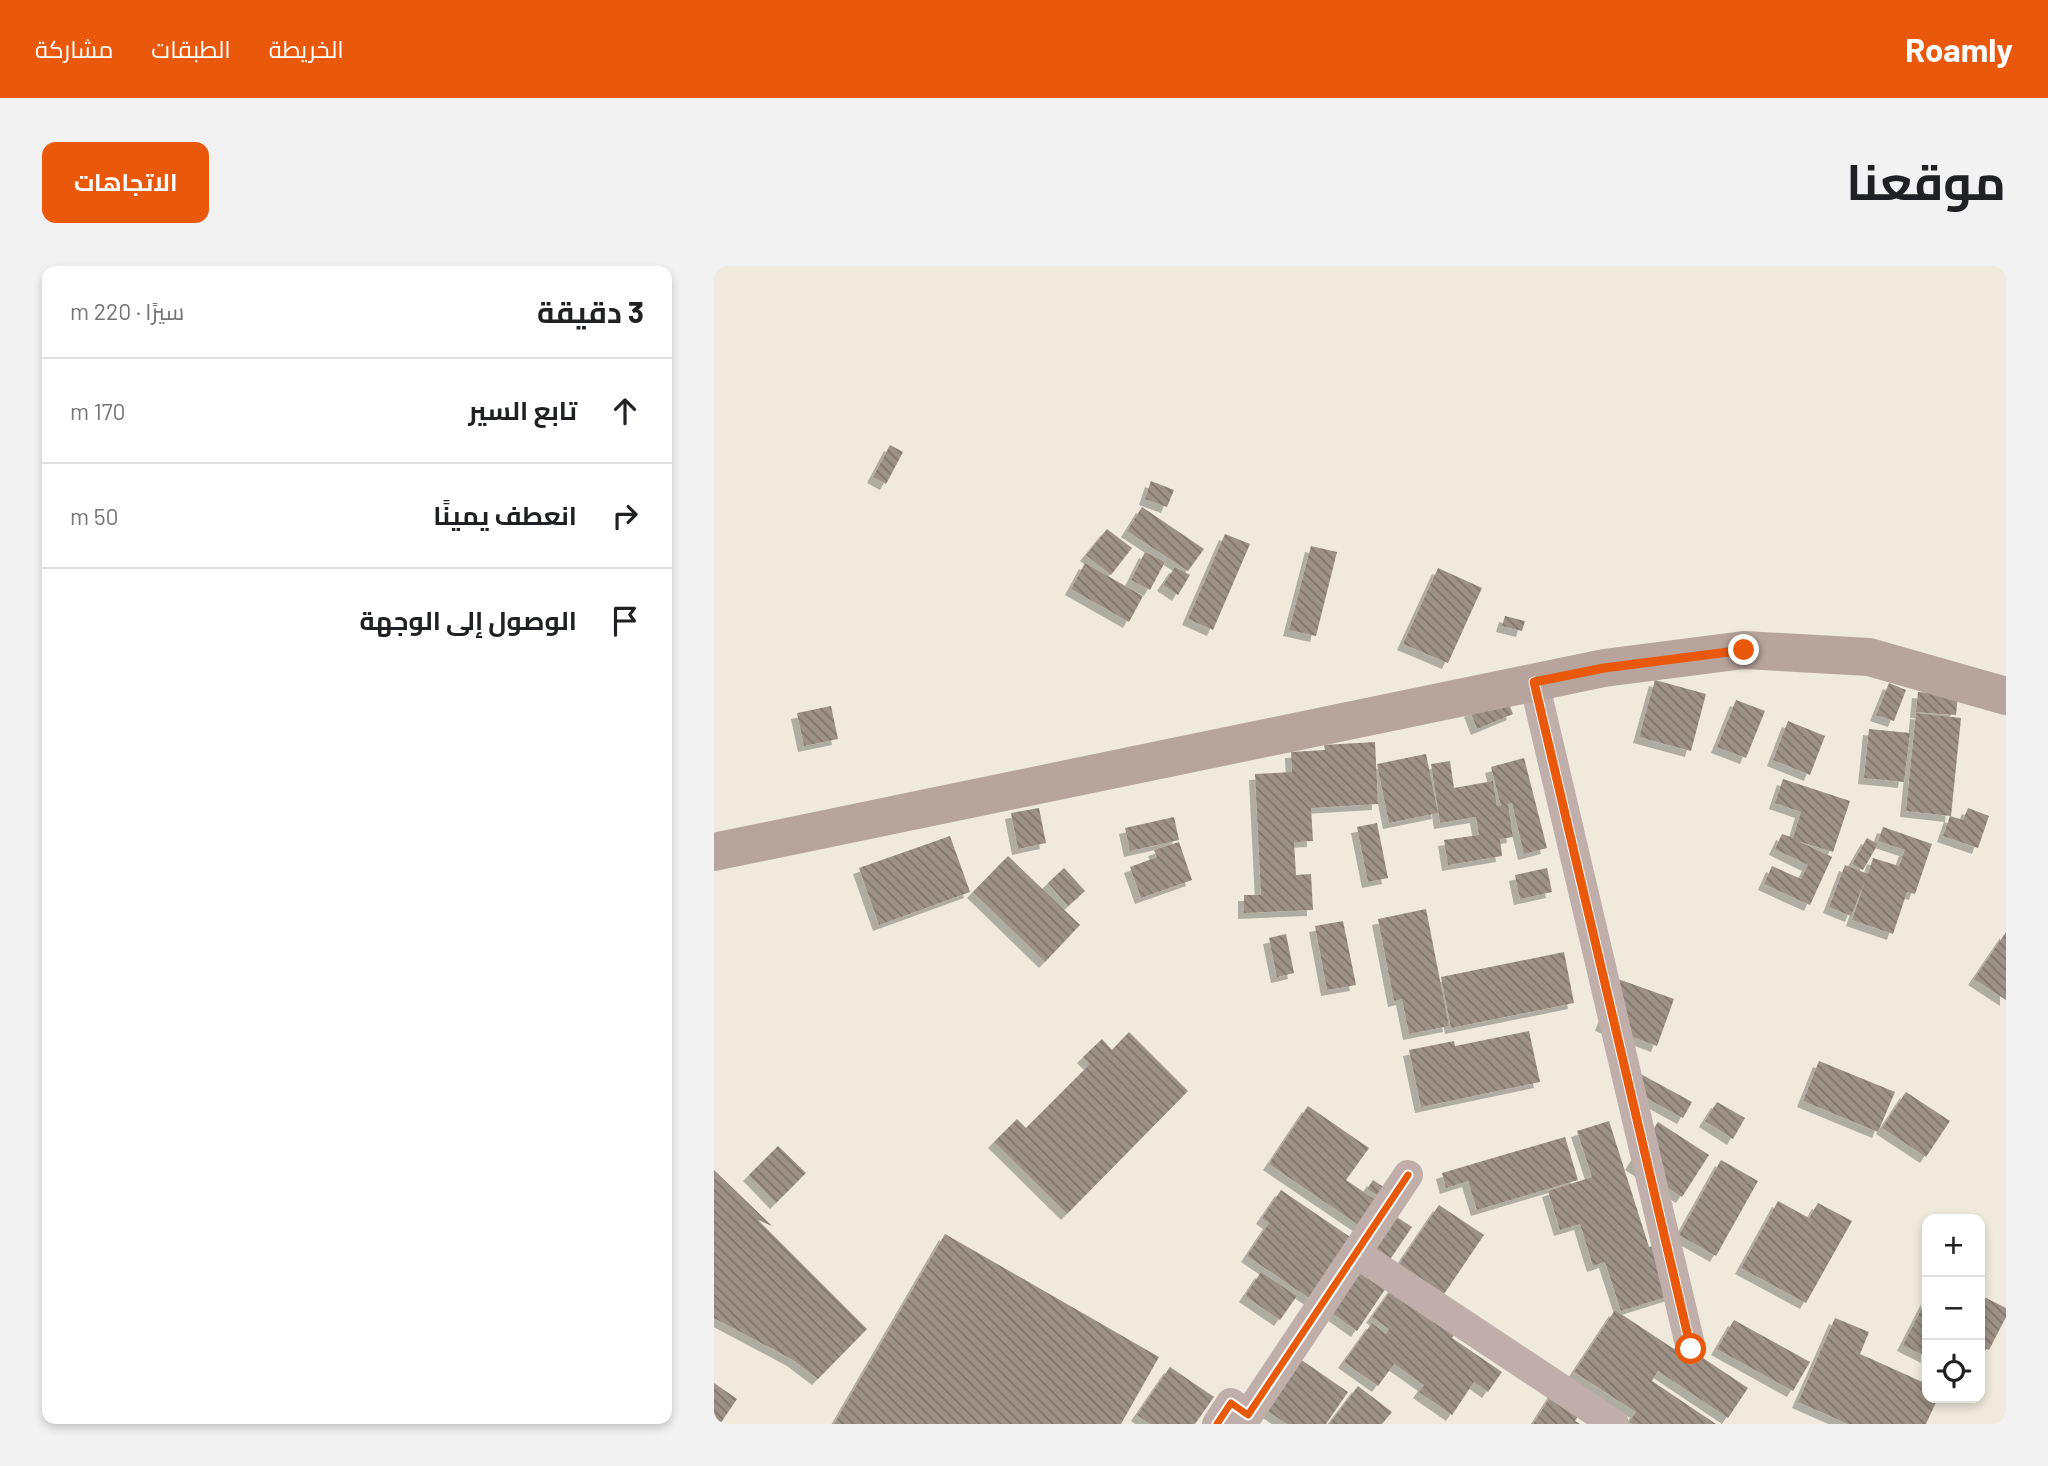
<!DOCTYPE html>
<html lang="ar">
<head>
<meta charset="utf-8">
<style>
	:root { --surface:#fff; --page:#f2f2f2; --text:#202124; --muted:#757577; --line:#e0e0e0; --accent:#ea580c }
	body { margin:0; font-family:Barlow,Cairo,sans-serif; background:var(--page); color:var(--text); direction:rtl }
	.controls { position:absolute; right:21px; bottom:21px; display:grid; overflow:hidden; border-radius:14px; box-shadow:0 4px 10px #0003 }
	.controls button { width:63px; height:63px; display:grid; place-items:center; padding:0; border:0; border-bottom:2px solid var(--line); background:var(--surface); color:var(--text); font:35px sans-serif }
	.stop { position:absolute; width:21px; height:21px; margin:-16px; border:5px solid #ea580c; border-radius:50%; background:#fff }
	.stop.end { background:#ea580c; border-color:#fff; box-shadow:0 2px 7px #0008 }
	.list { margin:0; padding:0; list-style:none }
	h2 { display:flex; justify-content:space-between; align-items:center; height:91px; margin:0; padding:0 28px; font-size:30px }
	h2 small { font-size:23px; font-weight:400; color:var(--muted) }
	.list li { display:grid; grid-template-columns:46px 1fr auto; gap:21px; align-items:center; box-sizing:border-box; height:105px; padding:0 28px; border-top:2px solid var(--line) }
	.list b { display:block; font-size:26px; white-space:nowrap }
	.list em { font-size:23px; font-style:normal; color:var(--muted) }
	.icon { flex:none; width:38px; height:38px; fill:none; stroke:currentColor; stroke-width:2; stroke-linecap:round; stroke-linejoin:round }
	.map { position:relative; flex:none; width:1292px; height:1158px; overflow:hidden; direction:ltr; border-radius:14px }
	header { display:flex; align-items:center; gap:42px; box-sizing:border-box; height:98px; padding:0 35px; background:var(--accent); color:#fff }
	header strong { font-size:33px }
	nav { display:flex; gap:38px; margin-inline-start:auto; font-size:24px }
	.intro { display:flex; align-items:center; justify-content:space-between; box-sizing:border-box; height:168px; padding:0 42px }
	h1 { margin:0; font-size:49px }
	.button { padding:18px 32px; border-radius:14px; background:var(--accent); color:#fff; font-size:24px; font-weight:700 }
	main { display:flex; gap:42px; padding:0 42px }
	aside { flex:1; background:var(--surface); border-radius:14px; box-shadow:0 4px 10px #0003 }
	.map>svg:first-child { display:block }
</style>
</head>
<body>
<header>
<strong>Roamly</strong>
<nav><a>الخريطة</a><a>الطبقات</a><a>مشاركة</a></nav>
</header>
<div class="intro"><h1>موقعنا</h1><a class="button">الاتجاهات</a></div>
<main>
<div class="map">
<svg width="1292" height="1158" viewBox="0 0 1292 1158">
	<defs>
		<pattern id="building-back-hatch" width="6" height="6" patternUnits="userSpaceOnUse" patternTransform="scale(1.75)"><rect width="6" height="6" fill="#9e9185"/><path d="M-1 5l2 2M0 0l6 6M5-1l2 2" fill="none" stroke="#7f756b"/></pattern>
		<filter id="shadow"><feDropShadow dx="-6" dy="6" stdDeviation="0" flood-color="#0004"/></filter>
	</defs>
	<rect width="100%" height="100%" fill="#efeadb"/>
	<!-- building -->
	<g fill="url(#building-back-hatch)" filter="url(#shadow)">
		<polygon points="176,179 189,186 172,218 159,211"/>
		<polygon points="437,215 460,224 453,241 431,233"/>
		<polygon points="428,241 490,283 474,305 413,265"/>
		<polygon points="393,263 418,282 397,309 372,289"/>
		<polygon points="511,268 536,278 499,364 474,353"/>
		<polygon points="597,280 623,286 602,370 575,364"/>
		<polygon points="431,286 451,296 436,324 417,314"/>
		<polygon points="371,297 429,330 415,356 357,323"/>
		<polygon points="461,301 476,309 464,329 449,319"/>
		<polygon points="724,302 768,322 734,397 689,378"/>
		<polygon points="791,350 811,355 808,365 788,360"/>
		<polygon points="941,414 992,428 977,485 925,471"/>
		<polygon points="1175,417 1192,424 1180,455 1162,449"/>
		<polygon points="1204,426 1244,429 1242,449 1202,446"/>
		<polygon points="792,431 799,448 763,463 756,445"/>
		<polygon points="1022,434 1051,445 1032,492 1003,481"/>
		<polygon points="117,440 124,473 90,480 83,447"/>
		<polygon points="1202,447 1247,452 1237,550 1192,545"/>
		<polygon points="1074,455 1111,470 1096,509 1059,494"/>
		<polygon points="1155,463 1196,467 1190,516 1150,512"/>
		<polygon points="661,476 664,538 597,542 599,575 580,576 582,609 597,608 599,644 530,647 530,629 547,629 541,508 578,506 577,486 611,484 610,479"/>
		<polygon points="712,488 724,547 675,557 663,498"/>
		<polygon points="810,492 833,582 810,588 798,537 794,538 799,571 786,573 788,590 734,599 730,574 765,569 762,551 726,557 717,498 736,495 740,522 779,515 783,540 787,540 777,501"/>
		<polygon points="1069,513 1136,535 1119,586 1084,575 1118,591 1096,639 1050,618 1058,600 1087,613 1094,599 1061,583 1068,568 1079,572 1087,546 1061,537"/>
		<polygon points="325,542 332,577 304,583 297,547"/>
		<polygon points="1254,542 1275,550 1264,582 1229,570 1236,550 1249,554"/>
		<polygon points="460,551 465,574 416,585 411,562"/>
		<polygon points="663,557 674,612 654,616 643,561"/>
		<polygon points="1169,561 1218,578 1201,628 1193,626 1179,668 1138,654 1151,615 1137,650 1115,641 1131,599 1154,608 1159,592 1185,600 1191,584 1164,575"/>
		<polygon points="236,570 256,626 165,659 145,602"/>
		<polygon points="1153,572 1164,578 1149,604 1138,598"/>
		<polygon points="465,576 478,614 427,632 416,601 443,591 440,584"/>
		<polygon points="294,590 366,659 331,696 259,626"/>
		<polygon points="350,602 371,625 354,640 334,617"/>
		<polygon points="833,602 838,626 806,633 801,609"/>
		<polygon points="712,643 735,760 695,768 688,733 680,735 664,653"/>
		<polygon points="629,655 642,719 613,724 601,660"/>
		<polygon points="1292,666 1292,734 1260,713"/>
		<polygon points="572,668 580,707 563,711 555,672"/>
		<polygon points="850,686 860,737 737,762 727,711"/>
		<polygon points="904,713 960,733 943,780 887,759"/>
		<polygon points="815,765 826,816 707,841 695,784 740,775 741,780"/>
		<polygon points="415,766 474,825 353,948 280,876 303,853 312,862 376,798 369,791 388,773 398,784"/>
		<polygon points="1105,795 1181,826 1164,866 1089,835"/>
		<polygon points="923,806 978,836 969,852 914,822"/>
		<polygon points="1192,826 1236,855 1212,891 1168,862"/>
		<polygon points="1003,836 1031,852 1019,873 991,855"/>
		<polygon points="594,840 655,882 632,914 666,937 649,962 555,898"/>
		<polygon points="895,855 935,981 952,976 968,1026 907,1045 891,996 879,1000 866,958 846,964 834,925 878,911 863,865"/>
		<polygon points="944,856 995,889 968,931 917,898"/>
		<polygon points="851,871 864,914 763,944 754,915 732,922 728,907"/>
		<polygon points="64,880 92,907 62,937 35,909"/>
		<polygon points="1007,894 1044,915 1002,990 965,969"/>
		<polygon points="0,904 58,960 44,954 153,1063 104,1113 79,1094 0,1052"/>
		<polygon points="659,914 674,924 669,933 653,923"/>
		<polygon points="567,924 642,975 601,1036 533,990 555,957 548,952"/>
		<polygon points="1064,935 1095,952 1104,937 1138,955 1092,1037 1027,1002"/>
		<polygon points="725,939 770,969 730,1028 685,998"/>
		<polygon points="678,948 698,961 675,995 655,982"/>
		<polygon points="231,968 445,1091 407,1158 120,1158"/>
		<polygon points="645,1004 672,1022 643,1065 616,1046"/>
		<polygon points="547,1006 583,1030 566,1054 531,1030"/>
		<polygon points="680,1020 743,1065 738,1072 788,1106 774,1126 760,1116 738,1149 705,1126 710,1119 680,1098 664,1120 630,1096 658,1057 672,1068 675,1063 658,1051"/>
		<polygon points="1266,1029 1292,1042 1292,1051 1275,1084 1266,1080"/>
		<polygon points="1213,1032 1213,1091 1189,1079"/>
		<polygon points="901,1044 960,1083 965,1076 1034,1122 1014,1152 944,1105 938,1115 1002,1158 918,1158 915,1156 922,1146 860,1106"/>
		<polygon points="1121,1052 1155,1066 1146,1088 1213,1118 1213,1132 1224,1132 1212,1158 1134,1158 1084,1136"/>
		<polygon points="1020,1054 1096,1096 1079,1125 1003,1083"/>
		<polygon points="586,1093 634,1126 612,1158 573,1158 552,1144"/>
		<polygon points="456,1101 500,1131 481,1158 436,1158 423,1149"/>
		<polygon points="0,1117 23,1133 6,1158 0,1158"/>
		<polygon points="644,1120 678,1146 668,1158 615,1158"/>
		<polygon points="840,1125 869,1143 861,1155 866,1158 819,1158"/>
	</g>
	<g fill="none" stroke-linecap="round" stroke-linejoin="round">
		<!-- minor -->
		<g stroke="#bfaea9" stroke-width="30">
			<polyline points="820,416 977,1083"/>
			<polyline points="642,987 900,1158"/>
			<polyline points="503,1158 517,1137 534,1149 694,909"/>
		</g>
		<!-- major -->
		<polyline stroke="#b7a49c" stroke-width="38" points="0,586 890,402 1030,384 1155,391 1292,430"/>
		<!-- cycleway casing -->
		<g stroke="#fff" stroke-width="11">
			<g id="cycleway">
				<polyline points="820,416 977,1083"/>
				<polyline points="503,1158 517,1137 534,1149 694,909"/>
			</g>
		</g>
		<!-- cycleway -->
		<use href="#cycleway" stroke="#e8590c" stroke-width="7"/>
	</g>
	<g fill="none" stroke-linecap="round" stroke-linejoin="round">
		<!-- route -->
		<polyline stroke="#ea580c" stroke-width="9" points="977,1083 820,416 890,402 1030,384"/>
	</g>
</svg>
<div class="controls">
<button>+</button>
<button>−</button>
<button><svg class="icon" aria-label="locate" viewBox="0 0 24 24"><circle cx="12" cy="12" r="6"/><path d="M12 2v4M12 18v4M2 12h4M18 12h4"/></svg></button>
</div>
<div class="stop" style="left:977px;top:1083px"></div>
<div class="stop end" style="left:1030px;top:384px"></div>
</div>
<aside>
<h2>3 دقيقة<small>سيرًا · 220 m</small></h2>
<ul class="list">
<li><svg class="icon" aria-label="ahead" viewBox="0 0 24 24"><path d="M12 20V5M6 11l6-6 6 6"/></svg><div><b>تابع السير</b></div><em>170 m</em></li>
<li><svg class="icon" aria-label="right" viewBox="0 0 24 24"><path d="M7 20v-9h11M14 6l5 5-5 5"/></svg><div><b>انعطف يمينًا</b></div><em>50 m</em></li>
<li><svg class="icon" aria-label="arrive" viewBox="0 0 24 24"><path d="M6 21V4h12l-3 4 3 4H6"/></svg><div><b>الوصول إلى الوجهة</b></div></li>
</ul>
</aside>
</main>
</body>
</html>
